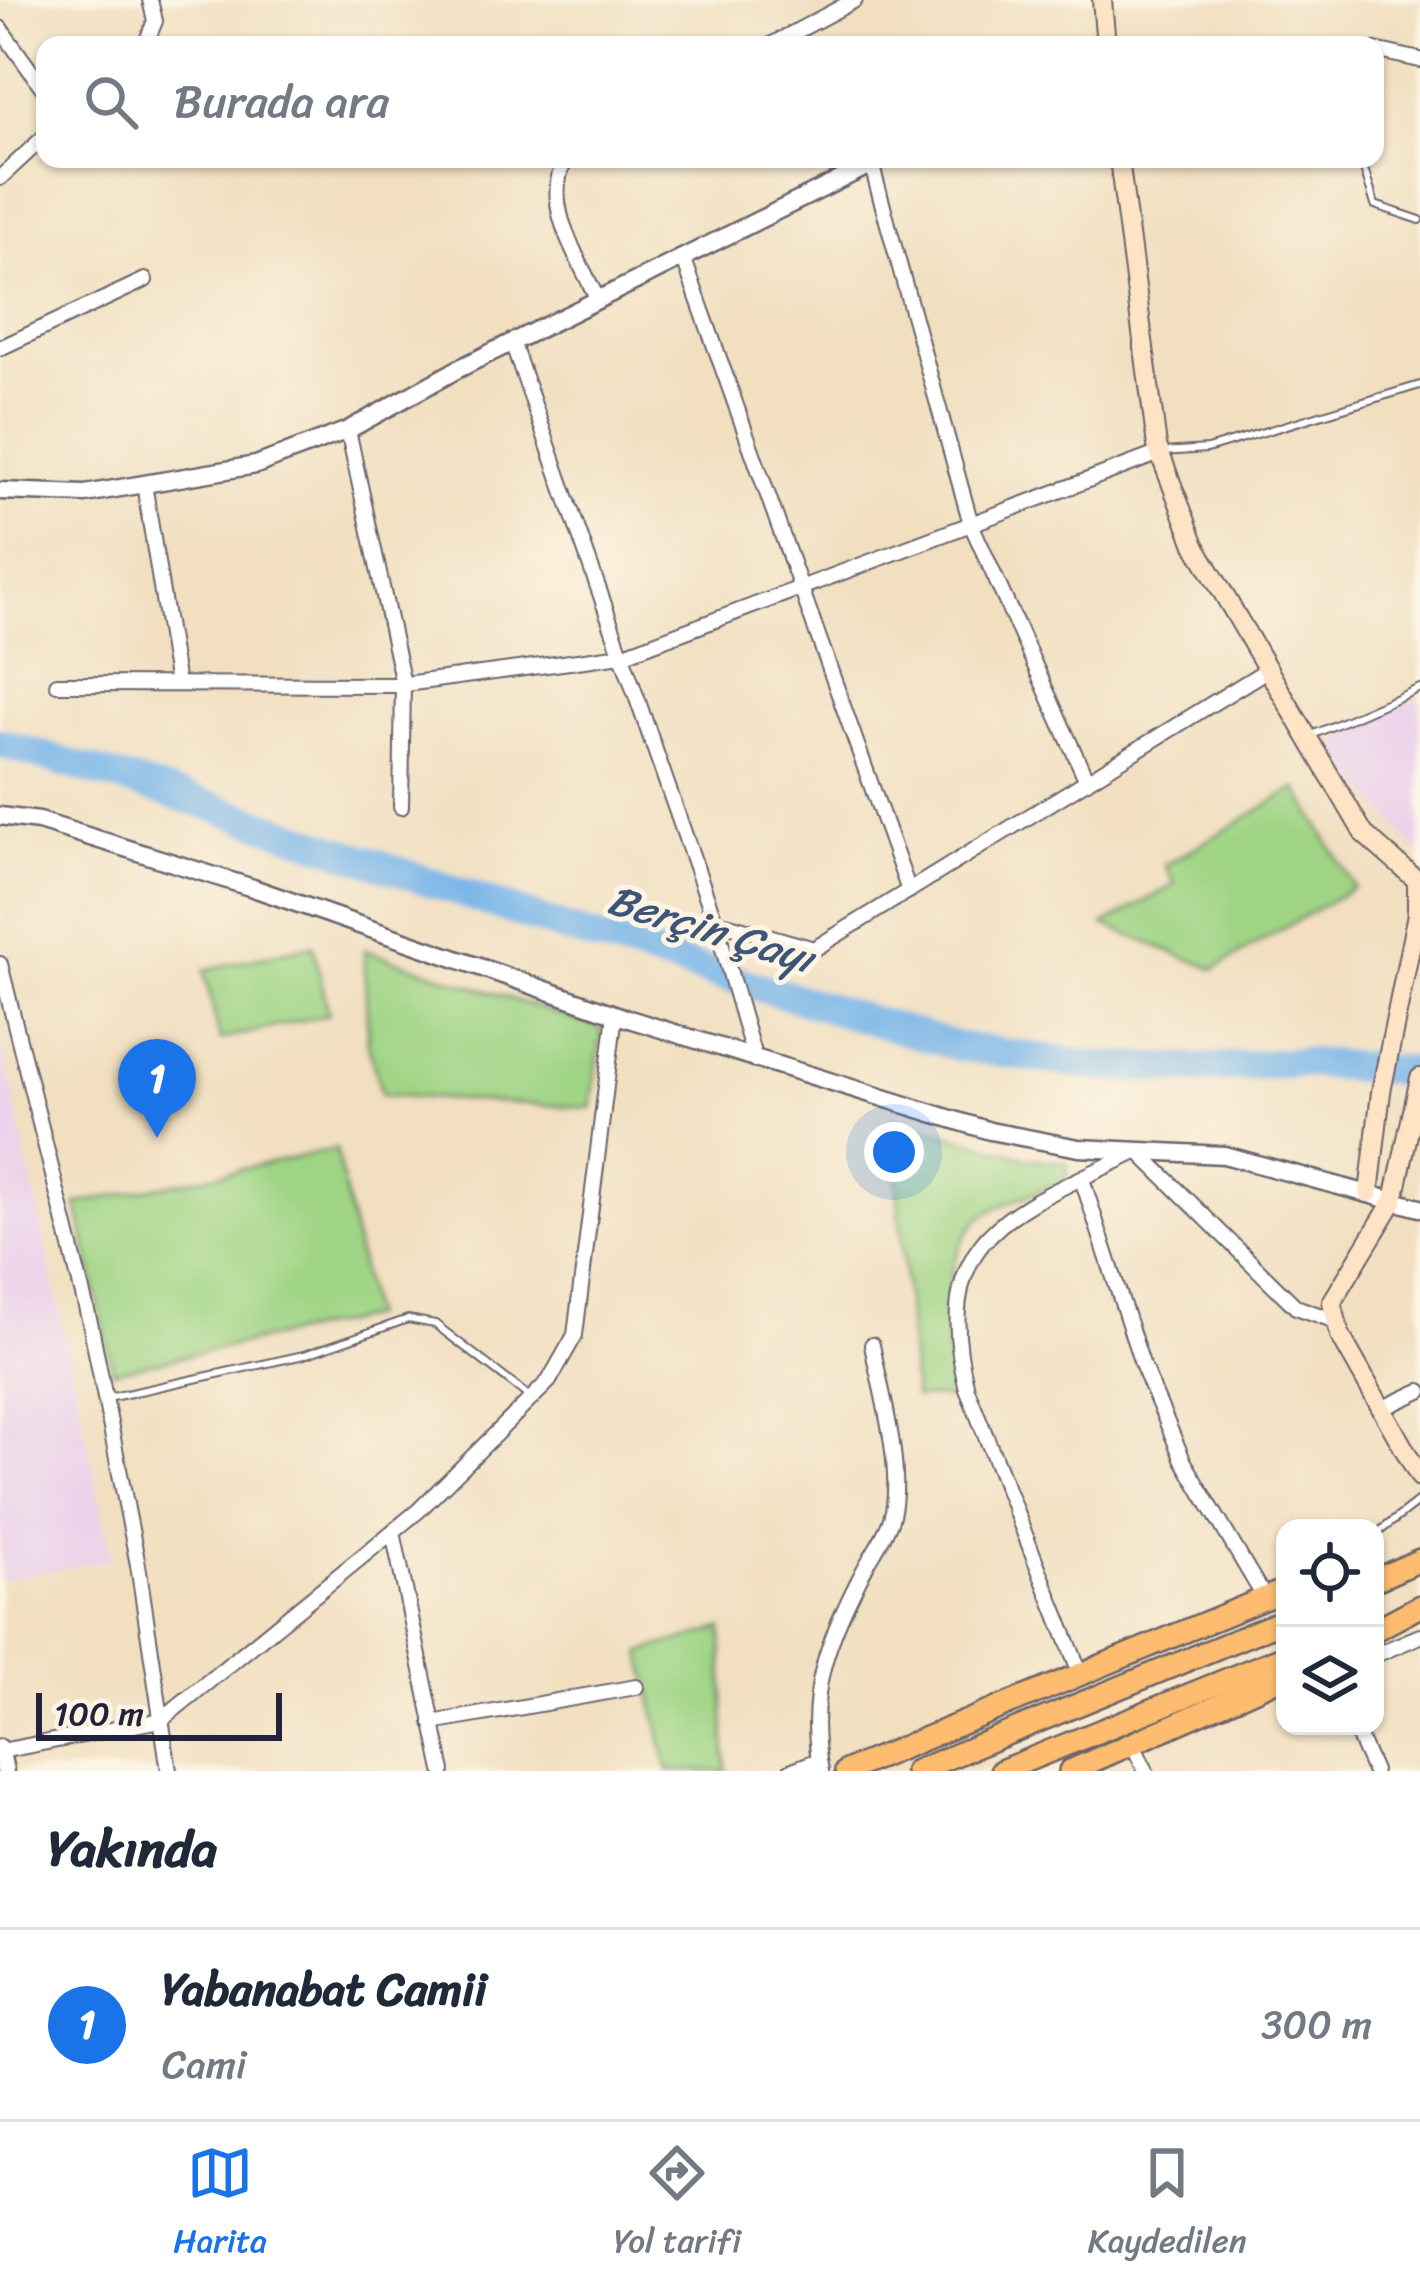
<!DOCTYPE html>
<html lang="tr">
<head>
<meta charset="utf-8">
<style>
	:root { --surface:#fff; --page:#f6f6f7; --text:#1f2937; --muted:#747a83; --line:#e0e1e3; --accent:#1a73e8 }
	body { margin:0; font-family:Sriracha,sans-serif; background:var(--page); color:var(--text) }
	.controls { position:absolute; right:36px; bottom:36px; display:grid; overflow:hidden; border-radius:24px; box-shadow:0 3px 9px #0004 }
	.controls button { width:108px; height:108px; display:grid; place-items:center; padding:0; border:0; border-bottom:3px solid var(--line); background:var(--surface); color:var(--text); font:60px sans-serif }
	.scale { position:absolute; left:36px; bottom:30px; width:246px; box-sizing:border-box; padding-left:12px; border:6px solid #22223b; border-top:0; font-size:33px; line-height:42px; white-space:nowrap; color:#22223b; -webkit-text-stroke:9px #fcf5e5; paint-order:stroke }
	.you { position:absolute; left:894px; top:1152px; width:42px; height:42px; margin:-30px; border:9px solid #fff; border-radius:50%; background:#1a73e8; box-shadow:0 0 0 18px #1a73e833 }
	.badge { display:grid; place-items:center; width:78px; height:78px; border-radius:50%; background:var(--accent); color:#fff; font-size:39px; font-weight:700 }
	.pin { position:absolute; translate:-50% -99px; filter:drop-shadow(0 3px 6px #0008) }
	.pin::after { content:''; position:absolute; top:63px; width:42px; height:36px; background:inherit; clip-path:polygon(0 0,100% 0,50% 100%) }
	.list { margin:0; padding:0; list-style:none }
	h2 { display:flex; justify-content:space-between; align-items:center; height:156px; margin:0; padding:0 48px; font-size:51px }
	h2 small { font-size:39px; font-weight:400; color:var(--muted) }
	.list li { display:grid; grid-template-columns:78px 1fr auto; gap:36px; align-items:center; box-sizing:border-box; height:192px; padding:0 48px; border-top:3px solid var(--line) }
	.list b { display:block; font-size:45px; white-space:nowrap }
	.list p { margin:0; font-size:39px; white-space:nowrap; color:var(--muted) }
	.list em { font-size:39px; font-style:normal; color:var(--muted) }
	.icon { flex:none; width:66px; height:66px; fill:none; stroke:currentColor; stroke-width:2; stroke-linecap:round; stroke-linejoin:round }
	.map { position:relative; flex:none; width:1420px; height:1771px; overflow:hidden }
	.search { position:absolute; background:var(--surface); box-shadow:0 3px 9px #0004; left:36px; right:36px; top:36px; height:132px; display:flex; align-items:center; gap:30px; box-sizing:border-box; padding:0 42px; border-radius:24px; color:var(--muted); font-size:45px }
	.sheet { height:348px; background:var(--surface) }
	nav { display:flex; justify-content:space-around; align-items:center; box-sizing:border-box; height:168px; border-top:3px solid var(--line); background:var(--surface); font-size:33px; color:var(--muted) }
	nav a { display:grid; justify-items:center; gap:6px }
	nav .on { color:var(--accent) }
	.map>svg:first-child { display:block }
</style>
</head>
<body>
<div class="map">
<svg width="1420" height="1771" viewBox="0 0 1420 1771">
	<rect width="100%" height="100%" fill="#fcf5e5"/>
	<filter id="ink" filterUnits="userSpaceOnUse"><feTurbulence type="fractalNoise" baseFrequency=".00833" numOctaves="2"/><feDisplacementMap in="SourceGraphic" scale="24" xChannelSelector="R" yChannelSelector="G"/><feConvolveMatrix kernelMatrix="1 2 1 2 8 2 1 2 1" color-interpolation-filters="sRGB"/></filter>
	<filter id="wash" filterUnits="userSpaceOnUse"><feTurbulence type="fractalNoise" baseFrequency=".004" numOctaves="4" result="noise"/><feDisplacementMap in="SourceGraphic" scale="48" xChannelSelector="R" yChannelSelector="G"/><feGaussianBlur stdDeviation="2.7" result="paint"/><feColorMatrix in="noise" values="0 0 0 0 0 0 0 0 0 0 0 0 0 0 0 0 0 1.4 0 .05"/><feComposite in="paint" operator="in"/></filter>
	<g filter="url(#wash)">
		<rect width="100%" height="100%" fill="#f1dfc0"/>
		<!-- built -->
		<g fill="#ebd1eb">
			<polygon points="1420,698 1420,855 1336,753 1343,733"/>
			<polygon points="0,1032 112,1559 0,1580"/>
		</g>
		<!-- green -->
		<g fill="#9fd484" stroke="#607b60" stroke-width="3">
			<polygon points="1297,788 1354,887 1214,969 1104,925 1175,884 1165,865"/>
			<polygon points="313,945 329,1014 220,1040 204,970"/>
			<polygon points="364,950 602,1029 591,1108 382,1095 368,1044"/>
			<path d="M892,1118L1026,1158L1068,1163L1066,1177C1039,1197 996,1200 974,1224C939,1264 944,1352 956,1398L914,1397Z"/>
			<polygon points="336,1149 371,1317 113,1371 77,1204"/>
			<polygon points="722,1628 726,1771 668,1771 642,1652"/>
		</g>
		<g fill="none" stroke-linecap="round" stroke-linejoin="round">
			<!-- river -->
			<polyline stroke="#75b3e8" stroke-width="30" points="0,743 211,806 566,929 956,1046 1100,1067 1200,1069 1300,1062 1420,1072"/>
		</g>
	</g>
	<g filter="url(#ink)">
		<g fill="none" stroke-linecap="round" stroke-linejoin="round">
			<!-- service casing -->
			<g stroke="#6a646a" stroke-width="10">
				<g id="service">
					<polyline points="1361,159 1375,205 1420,220"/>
					<polyline points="1163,452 1207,449 1420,385"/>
					<polyline points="1312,735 1420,688"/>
					<polyline points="108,1398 304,1355 408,1319 435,1324 531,1398"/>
					<polyline points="1375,1535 1420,1500"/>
				</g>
			</g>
			<!-- minor casing -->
			<g stroke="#6a646a" stroke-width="18">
				<g id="minor">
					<polyline points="0,28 45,91"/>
					<polyline points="145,45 155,21 150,0"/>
					<polyline points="771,45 855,0"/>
					<polyline points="1375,50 1420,60"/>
					<path d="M566,159C540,204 579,257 597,299"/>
					<polyline points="871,163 971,524 1087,781"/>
					<polyline points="0,178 45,136"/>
					<polyline points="683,257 909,891"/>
					<polyline points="512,342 715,921 755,1060"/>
					<polyline points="0,348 145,280"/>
					<polyline points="348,430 403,684 401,807"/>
					<polyline points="144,484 177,684"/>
					<polyline points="57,684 398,685 622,655 1160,453"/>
					<polyline points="715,921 814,949 1270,668"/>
					<polyline points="0,964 91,1327 138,1565 169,1771"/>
					<polyline points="1082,1179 1142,1364 1183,1460 1264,1597"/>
					<polyline points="1383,1408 1420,1391"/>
					<polyline points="393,1532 443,1771"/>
					<polyline points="1375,1655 1420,1636"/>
					<path d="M1081,1675L967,1389C927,1229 1019,1210 1138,1151L1296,1307L1333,1320"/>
					<polyline points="432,1723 636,1687"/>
					<polyline points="1354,1726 1374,1771"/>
					<polyline points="1133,1745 1146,1771"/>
					<polyline points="1,1751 161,1720 418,1511 549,1381 575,1335 615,1014"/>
					<polyline points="790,1771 819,1760"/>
					<path d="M821,1771C805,1693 829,1636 865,1568C873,1553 886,1535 891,1519C905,1472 881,1392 872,1345"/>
				</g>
			</g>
			<!-- tertiary casing -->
			<g stroke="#6a646a" stroke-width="21">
				<g id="tertiary">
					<polyline points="0,491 85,494 256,465 348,430 458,369 882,159"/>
					<polyline points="0,816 39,821 253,888 626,1018 990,1131 1079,1148 1224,1155 1420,1208"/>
					<polyline points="0,1748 5,1771"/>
				</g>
			</g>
			<!-- secondary casing -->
			<g stroke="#6a646a" stroke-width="22">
				<g id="secondary">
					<polyline points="1102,0 1106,45"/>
					<polyline points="1119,159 1157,446 1195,545 1364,834 1420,883"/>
					<polyline points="1420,1078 1394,1200 1332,1302 1340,1335 1420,1477"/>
					<polyline points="1369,1193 1381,1092 1417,914 1417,881"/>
				</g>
			</g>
			<!-- trunk casing -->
			<g stroke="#6a646a" stroke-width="26">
				<g id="trunk">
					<polyline points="1375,1580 1420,1560"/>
					<polyline points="1375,1630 1420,1606"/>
					<polyline points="846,1771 1285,1590"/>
					<polyline points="916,1771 1285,1620"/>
					<polyline points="1001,1771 1285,1656"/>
					<polyline points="1070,1771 1285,1676"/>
				</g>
			</g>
			<!-- service -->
			<use href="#service" stroke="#fff" stroke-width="6"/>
			<!-- minor -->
			<use href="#minor" stroke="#fff" stroke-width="14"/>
			<!-- tertiary -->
			<use href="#tertiary" stroke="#fff" stroke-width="16"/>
			<!-- secondary -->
			<use href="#secondary" stroke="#fee4c5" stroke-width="18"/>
			<!-- trunk -->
			<use href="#trunk" stroke="#fdbc6f" stroke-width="21"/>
		</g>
	</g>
	<g text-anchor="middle" stroke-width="10" stroke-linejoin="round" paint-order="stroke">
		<!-- water labels -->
		<g font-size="42" font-style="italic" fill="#3f5578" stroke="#fcf5e5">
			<text transform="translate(711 928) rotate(17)" y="15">Berçin Çayı</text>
		</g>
	</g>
</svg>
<div class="controls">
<button><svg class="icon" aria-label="locate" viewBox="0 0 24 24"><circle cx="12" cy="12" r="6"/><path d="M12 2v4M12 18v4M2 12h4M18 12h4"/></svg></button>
<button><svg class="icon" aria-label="layers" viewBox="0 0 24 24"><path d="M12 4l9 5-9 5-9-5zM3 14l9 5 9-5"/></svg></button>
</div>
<div class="scale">100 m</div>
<div class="you"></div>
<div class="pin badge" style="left:157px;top:1138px">1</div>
<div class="search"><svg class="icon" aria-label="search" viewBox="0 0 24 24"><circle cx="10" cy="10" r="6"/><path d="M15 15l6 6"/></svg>Burada ara</div>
</div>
<section class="sheet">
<h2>Yakında<small></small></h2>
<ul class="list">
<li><span class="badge">1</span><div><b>Yabanabat Camii</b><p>Cami</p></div><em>300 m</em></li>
</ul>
</section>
<nav>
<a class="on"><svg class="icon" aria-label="map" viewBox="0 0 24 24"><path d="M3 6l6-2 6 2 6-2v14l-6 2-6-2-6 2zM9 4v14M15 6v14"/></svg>Harita</a>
<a><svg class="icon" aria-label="directions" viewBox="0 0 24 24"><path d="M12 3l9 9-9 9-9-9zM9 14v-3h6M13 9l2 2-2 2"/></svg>Yol tarifi</a>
<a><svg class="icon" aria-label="saved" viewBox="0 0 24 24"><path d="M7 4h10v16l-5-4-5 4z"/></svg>Kaydedilen</a>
</nav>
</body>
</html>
